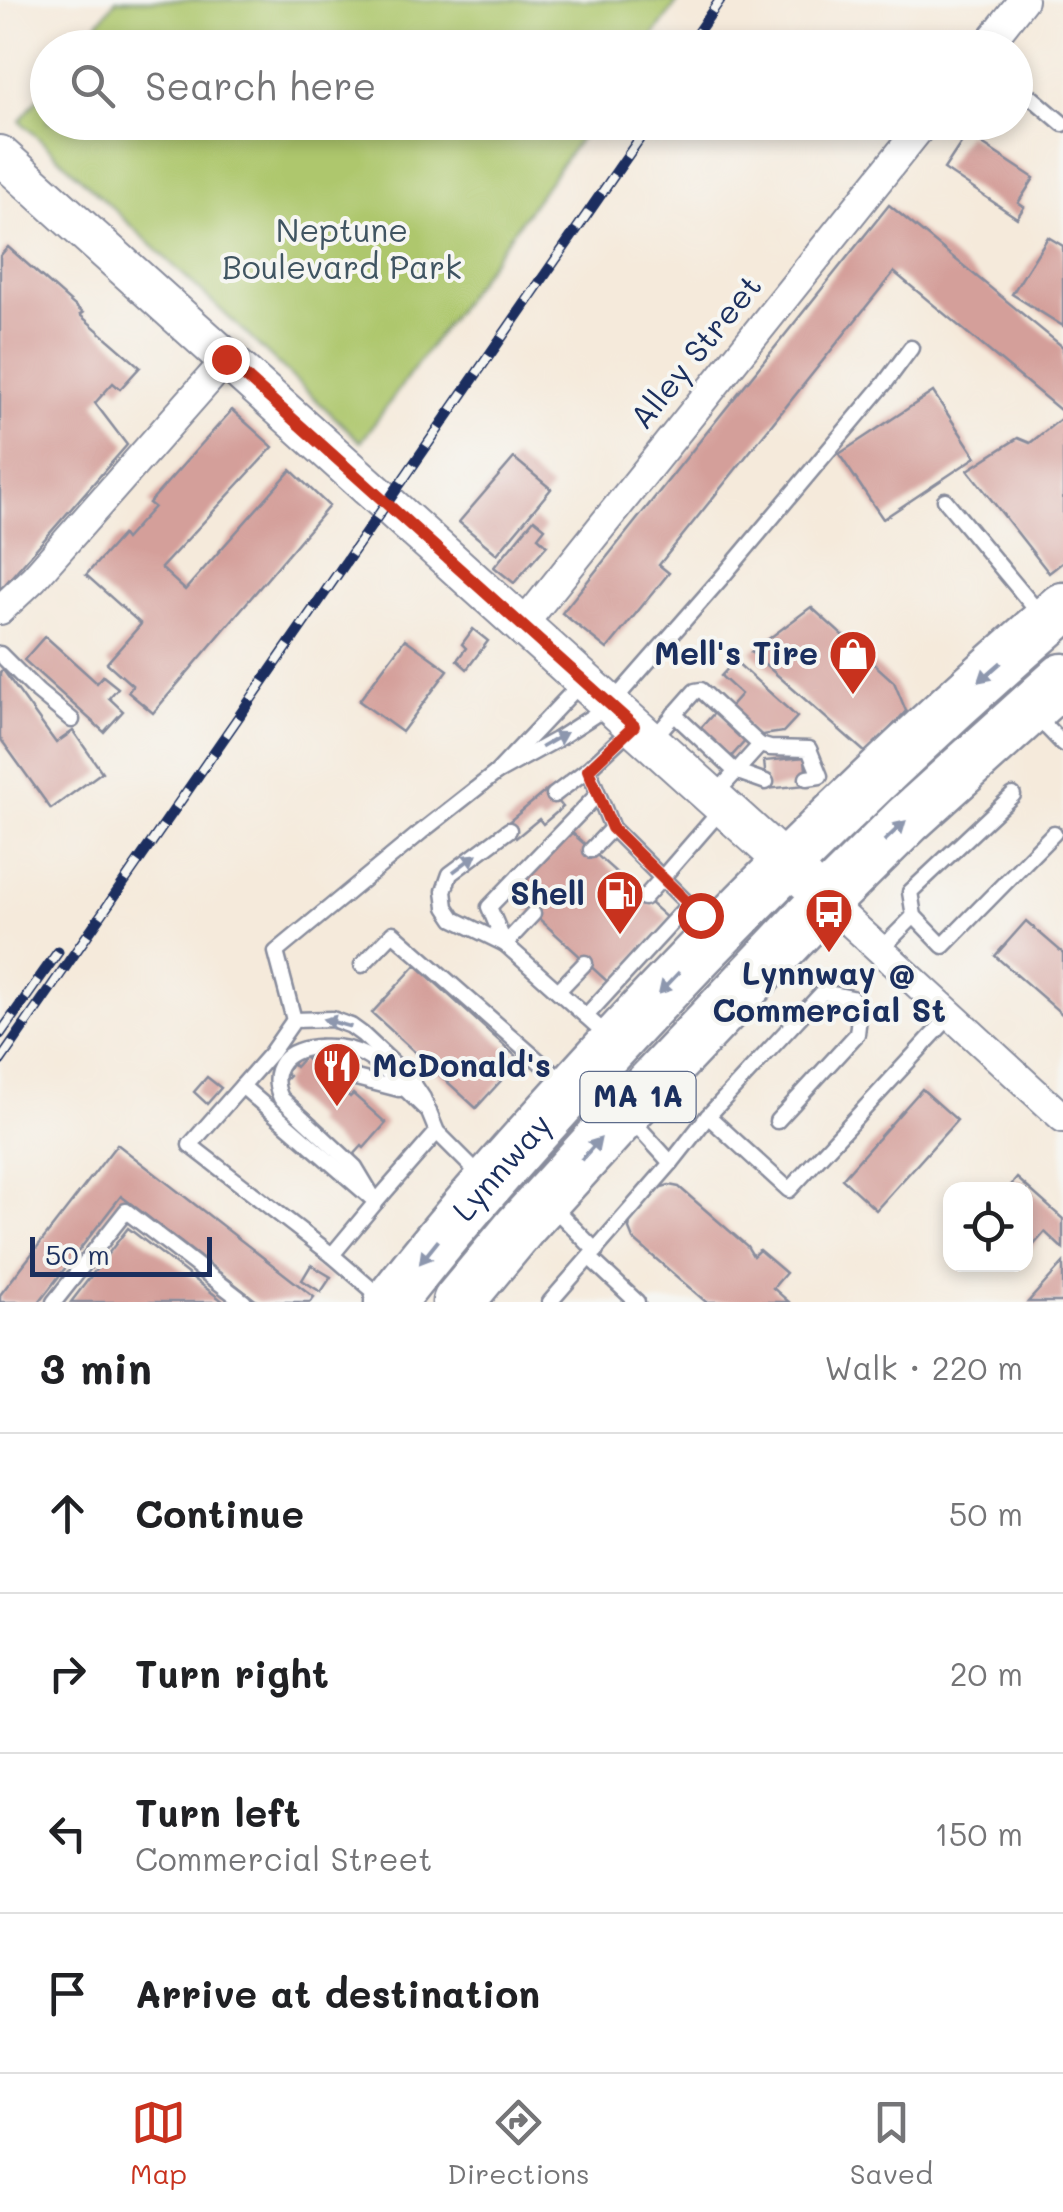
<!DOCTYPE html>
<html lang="en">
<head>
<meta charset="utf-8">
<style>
	:root { --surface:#fff; --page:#f2f2f2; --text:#202124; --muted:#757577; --line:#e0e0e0; --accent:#c8321e }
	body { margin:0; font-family:Mali,sans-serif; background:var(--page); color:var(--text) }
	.controls { position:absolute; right:30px; bottom:30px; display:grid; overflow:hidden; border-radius:20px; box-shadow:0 5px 15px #0003 }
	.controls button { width:90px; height:90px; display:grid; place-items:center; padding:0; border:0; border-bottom:2px solid var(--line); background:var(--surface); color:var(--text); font:50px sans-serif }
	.scale { position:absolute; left:30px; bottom:25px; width:182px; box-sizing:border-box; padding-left:10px; border:5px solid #1b2f5e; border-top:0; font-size:28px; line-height:35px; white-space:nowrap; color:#1b2f5e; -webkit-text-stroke:8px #f6f6f2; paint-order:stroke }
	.stop { position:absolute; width:30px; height:30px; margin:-22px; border:8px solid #c8321e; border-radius:50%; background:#fff }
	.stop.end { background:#c8321e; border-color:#fff; box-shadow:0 2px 10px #0008 }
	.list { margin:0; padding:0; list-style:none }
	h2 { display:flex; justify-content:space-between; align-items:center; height:130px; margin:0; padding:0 40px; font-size:42px }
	h2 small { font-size:32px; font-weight:400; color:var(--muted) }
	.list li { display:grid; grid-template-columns:65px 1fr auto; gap:30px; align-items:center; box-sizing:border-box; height:160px; padding:0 40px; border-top:2px solid var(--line) }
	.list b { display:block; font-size:38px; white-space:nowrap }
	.list p { margin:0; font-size:32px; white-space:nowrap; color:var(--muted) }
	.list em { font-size:32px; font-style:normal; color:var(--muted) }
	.icon { flex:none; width:55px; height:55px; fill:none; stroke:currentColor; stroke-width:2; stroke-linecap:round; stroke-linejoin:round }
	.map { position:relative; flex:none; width:1063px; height:1302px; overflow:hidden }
	.search { position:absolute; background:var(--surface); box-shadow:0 5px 15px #0003; left:30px; right:30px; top:30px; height:110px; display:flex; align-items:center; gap:25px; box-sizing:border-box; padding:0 35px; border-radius:55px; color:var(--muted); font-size:38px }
	.sheet { height:770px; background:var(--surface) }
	nav { display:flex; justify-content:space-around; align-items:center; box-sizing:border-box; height:140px; border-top:2px solid var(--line); background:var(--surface); font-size:28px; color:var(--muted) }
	nav a { display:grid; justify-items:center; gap:5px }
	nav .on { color:var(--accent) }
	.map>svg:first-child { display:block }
</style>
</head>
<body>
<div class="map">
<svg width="1063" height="1302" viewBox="0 0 1063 1302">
	<rect width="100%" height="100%" fill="#f6f6f2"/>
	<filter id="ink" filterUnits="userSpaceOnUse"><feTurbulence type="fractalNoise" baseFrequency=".01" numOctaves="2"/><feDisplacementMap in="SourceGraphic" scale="20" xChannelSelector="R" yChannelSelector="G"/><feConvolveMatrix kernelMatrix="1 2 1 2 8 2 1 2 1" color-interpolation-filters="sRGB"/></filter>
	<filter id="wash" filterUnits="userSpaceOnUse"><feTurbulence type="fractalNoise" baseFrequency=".0048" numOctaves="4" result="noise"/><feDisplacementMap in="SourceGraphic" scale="40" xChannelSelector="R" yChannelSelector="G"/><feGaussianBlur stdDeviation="2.25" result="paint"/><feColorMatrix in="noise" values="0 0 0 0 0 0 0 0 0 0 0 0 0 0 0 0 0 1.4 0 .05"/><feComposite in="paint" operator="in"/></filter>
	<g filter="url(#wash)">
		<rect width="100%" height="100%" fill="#f5eadb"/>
		<!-- green -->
		<g fill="#aec76d" stroke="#647b66" stroke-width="2.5">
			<polygon points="116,0 679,0 645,47 79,47"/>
			<polygon points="47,87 48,122 591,123 361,442 20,121"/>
		</g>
		<g id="blocks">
			<!-- building -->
			<g fill="#d49f9a">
				<polygon points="967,134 1034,178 1018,203 1024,207 1017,218 944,169"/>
				<polygon points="889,205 1063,347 1063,406 1060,410 894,272 659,565 669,573 607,649 562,613"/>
				<polygon points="1048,237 1063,246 1063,326 1012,294"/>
				<polygon points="8,247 83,313 80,315 140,367 120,389 113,383 95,403 127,445 0,590 0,256"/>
				<polygon points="933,392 976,457 883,519 839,454"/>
				<polygon points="232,410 273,447 161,568 185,590 291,470 329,506 153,713 128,692 133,686 107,663 141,624 86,575 122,535 125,539 154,507 149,503"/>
				<polygon points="1063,417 1063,562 1049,573 968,470 1018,438 1030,443"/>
				<polygon points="514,458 551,489 497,554 459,522"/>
				<polygon points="534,519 545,528 538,537 547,545 514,583 494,567"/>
				<polygon points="811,607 894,682 906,711 867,754 751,652"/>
				<polygon points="473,629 488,641 467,669 457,660 466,648 462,644"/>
				<polygon points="45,636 97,683 103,676 118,688 109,698 123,711 104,732 24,660"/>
				<polygon points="405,639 448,670 402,732 359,701"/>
				<polygon points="735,661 797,717 783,732 756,736 727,710 741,694 721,676"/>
				<polygon points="3,670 56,743 73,731 102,772 51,809 0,738 0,672"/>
				<polygon points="716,711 747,739 729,759 698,731"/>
				<polygon points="805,757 807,785 767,789 764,761"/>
				<polygon points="548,789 563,807 543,824 539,819 516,838 505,825"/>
				<polygon points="570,831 668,919 610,984 511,893"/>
				<polygon points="1026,921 1063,953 1063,1015 995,956"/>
				<polygon points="416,965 520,1060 476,1108 372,1013"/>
				<polygon points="304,1057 350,1097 353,1094 386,1123 364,1148 362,1146 352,1157 313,1122 316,1119 284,1090 283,1082 289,1076 285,1072 292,1064 295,1067"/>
				<polygon points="207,1077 221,1088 207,1104 194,1092"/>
				<polygon points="922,1089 957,1120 876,1210 842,1179"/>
				<polygon points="117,1144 314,1297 310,1302 258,1302 121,1196 39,1302 0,1302 0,1295"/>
				<polygon points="1017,1178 1063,1219 1063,1249 1045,1232 1026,1254 1026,1190 1007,1190"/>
				<polygon points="669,1185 679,1187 747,1246 753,1256 759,1250 786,1273 773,1288 789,1302 706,1302 633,1239 629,1229 630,1221 658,1188"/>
				<polygon points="128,1228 224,1302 71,1302"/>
				<polygon points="1063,1263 1063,1302 1028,1302"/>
				<polygon points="311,1265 331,1277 321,1292 302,1280"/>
			</g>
		</g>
	</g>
	<g filter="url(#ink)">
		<use href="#blocks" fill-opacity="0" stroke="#888c9c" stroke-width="2.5"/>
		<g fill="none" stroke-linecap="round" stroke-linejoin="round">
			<!-- lane casing -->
			<g stroke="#888c9c" stroke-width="19">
				<g id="lane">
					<polyline points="1016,84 1063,124"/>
					<polyline points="945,500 1043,618"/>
					<polyline points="0,654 38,692 72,720"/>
					<polyline points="674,714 735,771 766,782"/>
					<polyline points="1036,716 1063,744"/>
					<polyline points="633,727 588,769 612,828 662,878 644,898"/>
					<polyline points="651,741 695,691 701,690 760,745 714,796"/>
					<polyline points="760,745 770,748 809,749 820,776 807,778"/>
					<polyline points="496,773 556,740 610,705 723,576 885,383 911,348"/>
					<polyline points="554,795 588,769"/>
					<polyline points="1013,795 910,892 914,916 943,946 1054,833"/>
					<polyline points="509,830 450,874 444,891 446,907 454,919 505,944 607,1035"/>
					<polyline points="591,850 612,828"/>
					<polyline points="713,929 662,878 722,809"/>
					<polyline points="505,944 489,907 598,794"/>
					<polyline points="505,944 533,914"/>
					<polyline points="880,950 914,916"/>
					<polyline points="362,965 393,933 565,1084"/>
					<polyline points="558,991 585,963"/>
					<polyline points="586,1016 689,904"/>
					<polyline points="294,1020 276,952 421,832 496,773 582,682"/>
					<polyline points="320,1047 356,1078 399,1089"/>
					<path d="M242,1086L190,1145L332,1255L376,1202L355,1167L281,1098C275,1085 274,1073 283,1061C299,1042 344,1044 364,1055C385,1066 411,1096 429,1112"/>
					<polyline points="708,1116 789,1190 951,1015"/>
					<polyline points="631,1119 671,1163"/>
					<polyline points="437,1132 376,1202 242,1086 271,1053 294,1020 332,1019 351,1026 362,1034 411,1080 423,1098 437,1132 484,1179"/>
					<polyline points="553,1207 596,1251"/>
					<polyline points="332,1255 384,1300"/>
					<polyline points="590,1258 637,1302"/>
					<polyline points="54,1302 126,1211 244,1302"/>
					<polyline points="550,1302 671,1163 708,1116 823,992 852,998 859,1017 857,1034 777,1121"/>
				</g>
			</g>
			<!-- street casing -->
			<g stroke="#888c9c" stroke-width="32">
				<g id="street">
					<polyline points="985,48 1023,0"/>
					<polyline points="0,610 34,578 227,359"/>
					<polyline points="522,626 925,122"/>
					<polyline points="826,900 1063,1118"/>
				</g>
			</g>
			<!-- secondary casing -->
			<g stroke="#888c9c" stroke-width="42">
				<polyline id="secondary" points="0,155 806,881"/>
			</g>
			<!-- highway casing -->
			<g stroke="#888c9c" stroke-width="55">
				<g id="highway">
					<path id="s1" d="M390,1302C453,1220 522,1144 592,1067C740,905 897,752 1063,608"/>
					<polyline points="458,1302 521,1226 625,1112 826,900 908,819 1063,679"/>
				</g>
			</g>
			<!-- lane -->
			<use href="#lane" stroke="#fff" stroke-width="14"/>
			<!-- street -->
			<use href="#street" stroke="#fff" stroke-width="28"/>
			<!-- secondary -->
			<use href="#secondary" stroke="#fff" stroke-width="38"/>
			<!-- highway -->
			<use href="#highway" stroke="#fff" stroke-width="50"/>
			<!-- rail casing -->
			<g stroke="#1b2f5e" stroke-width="11">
				<g id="rail">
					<polyline points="687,48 720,0"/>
					<polyline points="0,1034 58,952"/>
					<polyline points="0,1061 651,122"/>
				</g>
			</g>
			<!-- rail -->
			<use href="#rail" stroke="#f6f6f2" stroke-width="8" stroke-dasharray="22" stroke-linecap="butt"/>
		</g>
		<!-- one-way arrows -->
		<defs><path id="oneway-solid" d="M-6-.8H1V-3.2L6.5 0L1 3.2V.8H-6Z" transform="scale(2.5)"/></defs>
		<g fill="#8d97ae">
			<use href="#oneway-solid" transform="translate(990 672) rotate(139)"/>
			<use href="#oneway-solid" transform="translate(554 740) rotate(-30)"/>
			<use href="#oneway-solid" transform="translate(895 831) rotate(-43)"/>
			<use href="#oneway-solid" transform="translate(465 863) rotate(-37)"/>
			<use href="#oneway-solid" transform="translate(669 983) rotate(133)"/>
			<use href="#oneway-solid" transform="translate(337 1023) rotate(-164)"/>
			<use href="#oneway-solid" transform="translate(591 1149) rotate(-48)"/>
			<use href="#oneway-solid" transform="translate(429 1252) rotate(129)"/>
		</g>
	</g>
	<g fill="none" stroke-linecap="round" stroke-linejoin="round" filter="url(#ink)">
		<!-- route -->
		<polyline stroke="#c8321e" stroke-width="12" points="226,359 634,726 588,770 612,828 700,915"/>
	</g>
	<!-- icons -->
	<defs>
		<g id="shop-pin" transform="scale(2.5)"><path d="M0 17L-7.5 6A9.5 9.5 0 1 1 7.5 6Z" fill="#c8321e" stroke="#f6f6f2"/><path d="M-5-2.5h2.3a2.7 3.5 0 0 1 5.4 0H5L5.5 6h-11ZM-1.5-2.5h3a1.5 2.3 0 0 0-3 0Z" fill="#fff"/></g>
		<g id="fuel-pin" transform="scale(2.5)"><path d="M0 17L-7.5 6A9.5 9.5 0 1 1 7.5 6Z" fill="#c8321e" stroke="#f6f6f2"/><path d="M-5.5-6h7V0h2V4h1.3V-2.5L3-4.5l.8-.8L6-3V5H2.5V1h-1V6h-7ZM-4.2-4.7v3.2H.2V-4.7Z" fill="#fff"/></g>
		<g id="bus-pin" transform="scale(2.5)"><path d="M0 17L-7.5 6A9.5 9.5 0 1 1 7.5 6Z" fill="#c8321e" stroke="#f6f6f2"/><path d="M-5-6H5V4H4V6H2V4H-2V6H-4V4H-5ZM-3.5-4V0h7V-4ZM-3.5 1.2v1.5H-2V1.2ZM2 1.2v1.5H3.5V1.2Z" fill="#fff"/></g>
		<g id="restaurant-pin" transform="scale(2.5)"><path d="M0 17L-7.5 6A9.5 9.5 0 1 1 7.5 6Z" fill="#c8321e" stroke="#f6f6f2"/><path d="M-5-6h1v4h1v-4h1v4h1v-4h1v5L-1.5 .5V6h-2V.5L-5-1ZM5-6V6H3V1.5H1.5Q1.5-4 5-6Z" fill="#fff"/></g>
	</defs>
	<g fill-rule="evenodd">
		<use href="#shop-pin" x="853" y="654"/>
		<use href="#fuel-pin" x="620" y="894"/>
		<use href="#bus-pin" x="829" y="912"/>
		<use href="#restaurant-pin" x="337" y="1066"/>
	</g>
	<g text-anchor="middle" stroke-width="8" stroke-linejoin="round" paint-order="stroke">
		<!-- shield labels -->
		<rect fill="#f6f6f2" stroke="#5d6b8a" stroke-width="2.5" x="580.5" y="1072" width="115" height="50" rx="8"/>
		<g font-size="30" font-weight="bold" fill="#1b2f5e">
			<text x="638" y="1107">MA 1A</text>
		</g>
		<!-- park labels -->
		<g font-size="32" fill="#405562" stroke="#f6f6f2">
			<text x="342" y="242">Neptune<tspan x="342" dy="37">Boulevard Park</tspan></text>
		</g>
		<!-- street labels -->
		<g font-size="32" fill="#1b2f5e" stroke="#f6f6f2">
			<text transform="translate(696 352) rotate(-51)" y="11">Alley Street</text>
			<text dy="11" stroke="none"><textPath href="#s1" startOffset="175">Lynnway</textPath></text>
		</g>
		<!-- poi labels -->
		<g font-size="32" font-weight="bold" fill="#1b2f5e" stroke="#f6f6f2" text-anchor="end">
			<text x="818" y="665">Mell's Tire</text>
			<text x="585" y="905">Shell</text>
			<text x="829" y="985" text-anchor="middle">Lynnway @<tspan x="829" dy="37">Commercial St</tspan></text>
			<text x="372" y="1077" text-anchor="start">McDonald's</text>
		</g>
	</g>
</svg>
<div class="controls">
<button><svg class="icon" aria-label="locate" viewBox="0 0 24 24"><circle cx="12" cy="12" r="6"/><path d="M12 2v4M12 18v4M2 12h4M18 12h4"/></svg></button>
</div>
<div class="scale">50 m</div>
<div class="stop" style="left:700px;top:915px"></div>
<div class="stop end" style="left:226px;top:359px"></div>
<div class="search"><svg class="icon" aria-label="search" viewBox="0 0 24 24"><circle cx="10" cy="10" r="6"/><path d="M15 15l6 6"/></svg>Search here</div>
</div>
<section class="sheet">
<h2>3 min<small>Walk · 220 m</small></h2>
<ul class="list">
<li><svg class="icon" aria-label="ahead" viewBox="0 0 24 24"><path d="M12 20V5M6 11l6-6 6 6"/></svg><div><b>Continue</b></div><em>50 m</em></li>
<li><svg class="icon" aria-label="right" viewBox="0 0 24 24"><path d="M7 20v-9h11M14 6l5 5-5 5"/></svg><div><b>Turn right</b></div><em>20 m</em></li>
<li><svg class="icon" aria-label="left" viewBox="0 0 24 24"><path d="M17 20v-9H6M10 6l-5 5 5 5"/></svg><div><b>Turn left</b><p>Commercial Street</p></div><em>150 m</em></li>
<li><svg class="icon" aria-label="arrive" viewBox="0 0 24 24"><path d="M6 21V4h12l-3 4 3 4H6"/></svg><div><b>Arrive at destination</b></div></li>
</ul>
</section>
<nav>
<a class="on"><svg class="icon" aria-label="map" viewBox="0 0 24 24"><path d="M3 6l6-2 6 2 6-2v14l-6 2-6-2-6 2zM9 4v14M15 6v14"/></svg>Map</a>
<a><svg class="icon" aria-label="directions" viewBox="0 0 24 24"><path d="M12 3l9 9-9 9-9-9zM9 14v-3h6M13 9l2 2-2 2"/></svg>Directions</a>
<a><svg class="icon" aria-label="saved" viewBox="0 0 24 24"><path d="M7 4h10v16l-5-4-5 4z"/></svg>Saved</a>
</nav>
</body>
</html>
